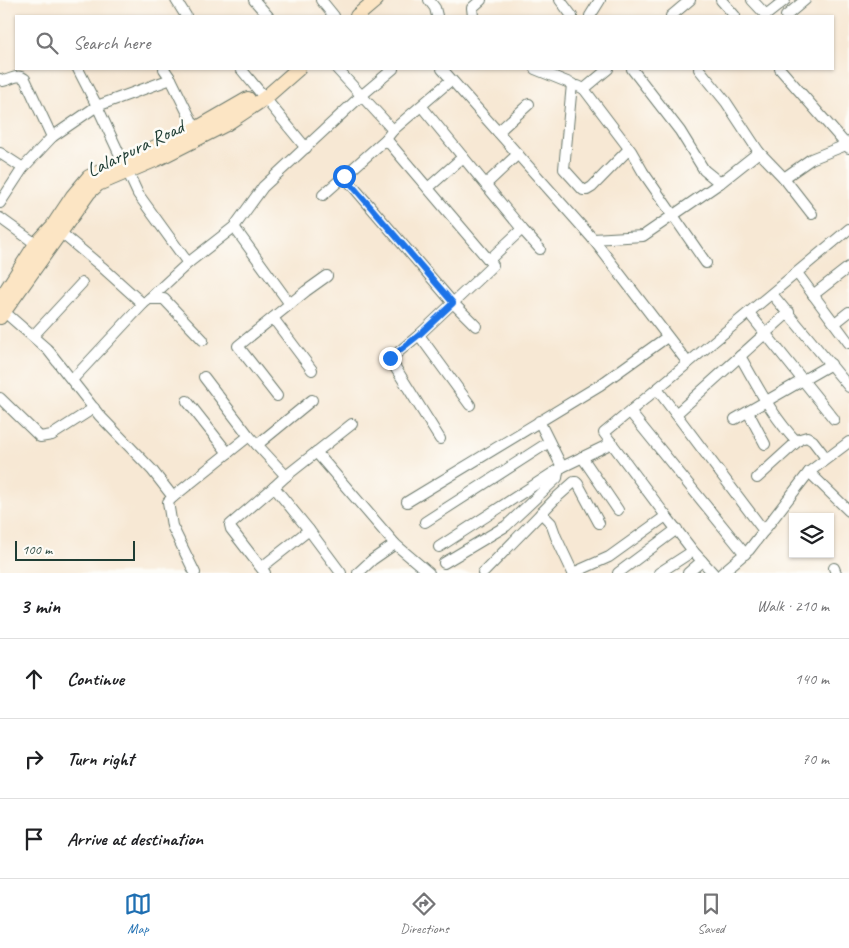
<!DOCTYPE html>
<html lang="en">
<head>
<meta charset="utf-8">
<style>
	:root { --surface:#fff; --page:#f2f2f2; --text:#202124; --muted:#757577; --line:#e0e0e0; --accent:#1f6fb2 }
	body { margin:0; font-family:Caveat,sans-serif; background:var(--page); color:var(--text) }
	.controls { position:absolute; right:15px; bottom:15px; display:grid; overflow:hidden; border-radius:0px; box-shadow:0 1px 4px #0004 }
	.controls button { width:45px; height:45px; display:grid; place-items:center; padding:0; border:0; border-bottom:1px solid var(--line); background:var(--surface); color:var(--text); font:25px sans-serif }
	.scale { position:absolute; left:15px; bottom:12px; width:120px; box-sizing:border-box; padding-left:5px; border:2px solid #1f3d34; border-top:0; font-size:14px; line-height:18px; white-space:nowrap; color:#1f3d34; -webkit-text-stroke:4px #fdfcf7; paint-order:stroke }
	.stop { position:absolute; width:15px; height:15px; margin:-11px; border:4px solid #1a73e8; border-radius:50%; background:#fff }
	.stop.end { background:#1a73e8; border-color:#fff; box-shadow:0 1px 5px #0008 }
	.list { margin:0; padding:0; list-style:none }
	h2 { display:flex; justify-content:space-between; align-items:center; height:65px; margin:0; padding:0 20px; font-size:21px }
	h2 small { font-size:16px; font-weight:400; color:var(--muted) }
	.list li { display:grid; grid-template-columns:32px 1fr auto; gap:15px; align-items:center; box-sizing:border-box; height:80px; padding:0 20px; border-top:1px solid var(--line) }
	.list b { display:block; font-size:19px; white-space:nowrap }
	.list em { font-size:16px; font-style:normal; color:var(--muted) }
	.icon { flex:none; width:28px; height:28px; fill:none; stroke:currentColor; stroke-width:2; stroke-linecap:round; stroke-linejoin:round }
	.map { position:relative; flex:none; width:849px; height:573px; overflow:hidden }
	.search { position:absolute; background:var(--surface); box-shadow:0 1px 4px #0004; left:15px; right:15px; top:15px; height:55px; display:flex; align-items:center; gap:12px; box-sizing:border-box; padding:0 18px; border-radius:0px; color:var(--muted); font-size:19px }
	.sheet { height:305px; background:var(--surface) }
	nav { display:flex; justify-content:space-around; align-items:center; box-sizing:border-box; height:70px; border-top:1px solid var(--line); background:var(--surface); font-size:14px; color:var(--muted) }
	nav a { display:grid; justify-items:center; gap:2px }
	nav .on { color:var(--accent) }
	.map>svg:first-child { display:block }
</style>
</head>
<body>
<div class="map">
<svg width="849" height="573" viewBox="0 0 849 573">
	<rect width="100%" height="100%" fill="#fdfcf7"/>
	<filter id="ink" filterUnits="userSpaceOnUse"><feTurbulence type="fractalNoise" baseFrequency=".02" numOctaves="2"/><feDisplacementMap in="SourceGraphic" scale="10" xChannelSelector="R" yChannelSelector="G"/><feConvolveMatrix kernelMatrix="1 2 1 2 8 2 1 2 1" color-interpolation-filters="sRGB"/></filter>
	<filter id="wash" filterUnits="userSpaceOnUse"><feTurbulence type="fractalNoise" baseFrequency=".0096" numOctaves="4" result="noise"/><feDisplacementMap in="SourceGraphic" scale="20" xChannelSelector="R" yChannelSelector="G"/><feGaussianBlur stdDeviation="1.12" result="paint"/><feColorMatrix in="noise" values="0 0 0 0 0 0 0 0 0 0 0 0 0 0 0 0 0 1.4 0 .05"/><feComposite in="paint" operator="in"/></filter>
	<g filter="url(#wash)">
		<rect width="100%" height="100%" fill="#f7e8d4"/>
	</g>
	<g filter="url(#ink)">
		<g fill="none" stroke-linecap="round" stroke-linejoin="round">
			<!-- street casing -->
			<g stroke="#6b796c" stroke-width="12">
				<g id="street">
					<polyline points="176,0 186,16"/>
					<polyline points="254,0 268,16"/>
					<polyline points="321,0 334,16"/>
					<polyline points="429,0 435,8 437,16"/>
					<polyline points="560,0 572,16"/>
					<polyline points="721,0 735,16"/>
					<polyline points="752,0 766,15 785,0"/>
					<polyline points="473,16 472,8 481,0"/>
					<polyline points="590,16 600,0"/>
					<polyline points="671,16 690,0"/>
					<polyline points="786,16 805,0"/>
					<polyline points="78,69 97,106 171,79"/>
					<polyline points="164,69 171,79 198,134"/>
					<polyline points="241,69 306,148"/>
					<polyline points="337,69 393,130"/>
					<polyline points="442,69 593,239 688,363"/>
					<polyline points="535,69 572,84 564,169 583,190 587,190 592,187 629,149"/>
					<polyline points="632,69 680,131 704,170 720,183"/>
					<polyline points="699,69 726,102 759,152"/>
					<polyline points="780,69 849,148"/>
					<path d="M0,79L3,81C11,80 17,73 25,79L52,137"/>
					<polyline points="578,86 584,89 608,69"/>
					<polyline points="584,89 631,151 643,172 706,263"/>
					<polyline points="422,107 522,229 540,249"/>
					<polyline points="498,132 529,104"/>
					<polyline points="386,139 493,265 419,335 390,359 440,439"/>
					<polyline points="0,153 23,168"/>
					<polyline points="344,176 453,303 476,326"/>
					<polyline points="784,178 811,159 846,145 849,142"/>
					<polyline points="486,184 518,154"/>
					<polyline points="428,188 463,157"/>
					<polyline points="323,195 386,139 393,130 451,80"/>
					<polyline points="0,203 23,168 52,137 97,106 138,194 188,263 234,227 263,187 361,96 393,69"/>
					<polyline points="0,218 36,244"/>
					<polyline points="234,227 290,304"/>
					<polyline points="60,232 102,267 143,304 72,380"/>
					<polyline points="593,239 643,236 720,183 759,152 784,178 812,214"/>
					<polyline points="489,260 522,229"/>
					<polyline points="797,273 849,343"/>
					<polyline points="772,294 849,387"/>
					<polyline points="813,295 849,267"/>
					<polyline points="149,299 188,263"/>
					<polyline points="143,304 149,299 164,299 203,340"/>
					<polyline points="0,308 48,350 99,415 152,470 173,497 168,502 172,526 195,573"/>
					<polyline points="749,313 834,419"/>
					<polyline points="273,318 312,370"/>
					<polyline points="835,323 849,312"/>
					<polyline points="419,335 470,405"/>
					<polyline points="33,336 82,283"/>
					<path d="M740,356C758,387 772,416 797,442"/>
					<polyline points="204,377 249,436 286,476 274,487 309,530 341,573"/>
					<polyline points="657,389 764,531"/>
					<polyline points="277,396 238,346 306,291 327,276"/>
					<polyline points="0,398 40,437 52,435 94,408"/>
					<polyline points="187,401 228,453"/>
					<polyline points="630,412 745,554"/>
					<polyline points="748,412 765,444"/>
					<polyline points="676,414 789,312"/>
					<polyline points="735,419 831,364"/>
					<polyline points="539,421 562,467"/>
					<polyline points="257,445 312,400"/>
					<polyline points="316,452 395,544 429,573"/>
					<polyline points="582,457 618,510"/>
					<polyline points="809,472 849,511"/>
					<polyline points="286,476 352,424"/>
					<polyline points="757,478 800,439 807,437 813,441 826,458"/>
					<polyline points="173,497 249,436"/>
					<polyline points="407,502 600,385 667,337"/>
					<polyline points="541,513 551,523 556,537 573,573"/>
					<polyline points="666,516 604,433 849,229"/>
					<polyline points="425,522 549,442"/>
					<polyline points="439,547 562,467 612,443"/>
					<polyline points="444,563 506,526 557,478 558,472 557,471"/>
					<polyline points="262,567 309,530"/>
					<polyline points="834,568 836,573"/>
					<polyline points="265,573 231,529 230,525 274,487"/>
					<polyline points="358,573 372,560 395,544"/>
					<polyline points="483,573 556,498 574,482 576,482 578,484 599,523"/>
					<polyline points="573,573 609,557 666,516 693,551 713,573"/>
					<polyline points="618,573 677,529"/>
					<polyline points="659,573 693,551"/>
					<polyline points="688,573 702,561"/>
					<polyline points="722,573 749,550 809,472 849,442"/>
				</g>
			</g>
			<!-- secondary casing -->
			<g stroke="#6b796c" stroke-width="16">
				<g id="secondary">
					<polyline points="357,16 376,0"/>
					<polyline points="0,300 36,244 53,226 73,196 89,177 196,129 248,99"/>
					<polyline points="0,317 89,192 98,184 157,159 226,124 265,98 298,69"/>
				</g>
			</g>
			<!-- street -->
			<use href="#street" stroke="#fff" stroke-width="10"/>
			<!-- secondary -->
			<use href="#secondary" stroke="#fce5c4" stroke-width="14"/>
		</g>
	</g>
	<g fill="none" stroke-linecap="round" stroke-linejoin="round" filter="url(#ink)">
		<!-- route -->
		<polyline stroke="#1a73e8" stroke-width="6" points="344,176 453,303 419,335 390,358"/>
	</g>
	<g text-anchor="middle" stroke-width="5" stroke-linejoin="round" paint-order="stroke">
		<!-- street labels -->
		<g font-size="20" fill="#1f3d34" stroke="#fdfcf7">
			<text transform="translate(135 148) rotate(-26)" y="7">Lalarpura Road</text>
		</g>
	</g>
</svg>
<div class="controls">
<button><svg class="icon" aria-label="layers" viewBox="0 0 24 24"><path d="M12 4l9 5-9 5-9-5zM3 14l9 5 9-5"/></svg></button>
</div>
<div class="scale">100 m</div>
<div class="stop" style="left:344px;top:176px"></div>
<div class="stop end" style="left:390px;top:358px"></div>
<div class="search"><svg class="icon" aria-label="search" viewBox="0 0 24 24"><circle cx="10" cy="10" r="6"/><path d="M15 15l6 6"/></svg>Search here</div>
</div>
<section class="sheet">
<h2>3 min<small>Walk · 210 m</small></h2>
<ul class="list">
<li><svg class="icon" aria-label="ahead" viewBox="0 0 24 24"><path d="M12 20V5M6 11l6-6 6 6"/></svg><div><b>Continue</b></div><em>140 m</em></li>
<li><svg class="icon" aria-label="right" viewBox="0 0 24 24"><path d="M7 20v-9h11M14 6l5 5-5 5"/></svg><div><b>Turn right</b></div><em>70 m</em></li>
<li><svg class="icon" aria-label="arrive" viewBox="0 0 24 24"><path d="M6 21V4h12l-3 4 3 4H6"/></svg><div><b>Arrive at destination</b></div></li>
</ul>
</section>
<nav>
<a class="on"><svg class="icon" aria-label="map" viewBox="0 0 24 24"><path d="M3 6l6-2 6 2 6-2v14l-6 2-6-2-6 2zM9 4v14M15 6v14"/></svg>Map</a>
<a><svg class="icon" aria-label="directions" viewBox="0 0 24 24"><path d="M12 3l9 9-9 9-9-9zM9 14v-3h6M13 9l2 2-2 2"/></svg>Directions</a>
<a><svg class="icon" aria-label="saved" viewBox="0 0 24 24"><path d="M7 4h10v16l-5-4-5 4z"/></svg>Saved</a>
</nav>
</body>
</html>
